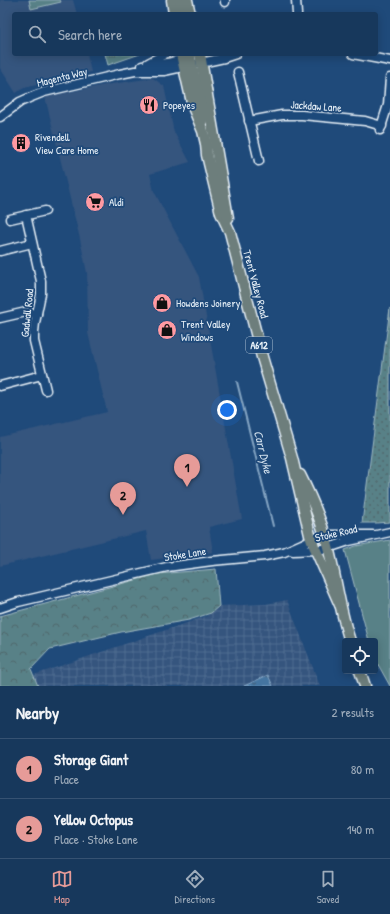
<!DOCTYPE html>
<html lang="en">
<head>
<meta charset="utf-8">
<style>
	:root { --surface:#17385c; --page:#244365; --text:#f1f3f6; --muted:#9eacbb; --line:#365272; --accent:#e69b98 }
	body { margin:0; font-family:"Patrick Hand",sans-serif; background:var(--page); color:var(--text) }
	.controls { position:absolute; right:12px; bottom:12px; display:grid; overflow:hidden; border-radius:4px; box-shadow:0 2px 10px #0003 }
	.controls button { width:36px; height:36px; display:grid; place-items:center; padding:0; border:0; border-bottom:1px solid var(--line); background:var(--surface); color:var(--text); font:20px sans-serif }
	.you { position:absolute; left:227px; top:410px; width:14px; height:14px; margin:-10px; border:3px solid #fff; border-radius:50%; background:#1a73e8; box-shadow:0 0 0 6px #1a73e833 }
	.badge { display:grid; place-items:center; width:26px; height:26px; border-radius:50%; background:var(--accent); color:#111; font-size:13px; font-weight:700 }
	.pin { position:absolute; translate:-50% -33px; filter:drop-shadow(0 1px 2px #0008) }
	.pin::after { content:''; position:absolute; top:21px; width:14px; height:12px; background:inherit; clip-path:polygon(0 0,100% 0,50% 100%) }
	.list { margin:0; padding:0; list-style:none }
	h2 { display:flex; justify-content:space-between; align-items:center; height:52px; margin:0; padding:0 16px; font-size:17px }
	h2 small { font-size:13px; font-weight:400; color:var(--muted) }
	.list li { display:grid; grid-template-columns:26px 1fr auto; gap:12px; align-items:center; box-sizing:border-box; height:60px; padding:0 16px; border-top:1px solid var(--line) }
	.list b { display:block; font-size:15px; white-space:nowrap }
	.list p { margin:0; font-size:13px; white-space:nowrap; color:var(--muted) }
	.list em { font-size:13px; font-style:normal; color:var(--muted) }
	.icon { flex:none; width:22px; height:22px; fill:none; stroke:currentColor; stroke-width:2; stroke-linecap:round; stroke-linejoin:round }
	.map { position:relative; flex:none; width:390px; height:686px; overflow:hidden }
	.search { position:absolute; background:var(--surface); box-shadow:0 2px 10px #0003; left:12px; right:12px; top:12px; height:44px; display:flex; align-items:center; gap:10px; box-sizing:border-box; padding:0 14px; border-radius:4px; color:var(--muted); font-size:15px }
	.sheet { height:172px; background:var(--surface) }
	nav { display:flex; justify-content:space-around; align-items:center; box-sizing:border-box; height:56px; border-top:1px solid var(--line); background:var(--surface); font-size:11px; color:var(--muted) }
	nav a { display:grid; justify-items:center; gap:2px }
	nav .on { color:var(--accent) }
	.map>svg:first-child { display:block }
</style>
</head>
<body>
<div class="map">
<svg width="390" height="686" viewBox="0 0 390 686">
	<defs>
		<pattern id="industrial-grid" width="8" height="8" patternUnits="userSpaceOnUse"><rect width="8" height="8" fill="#34547e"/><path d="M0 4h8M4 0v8" fill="none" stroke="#516d91"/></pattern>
		<pattern id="grass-tufts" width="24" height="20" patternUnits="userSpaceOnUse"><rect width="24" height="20" fill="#598187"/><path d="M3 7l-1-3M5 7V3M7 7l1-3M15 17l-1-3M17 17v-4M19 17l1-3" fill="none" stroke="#50676c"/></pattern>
		<pattern id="forest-crowns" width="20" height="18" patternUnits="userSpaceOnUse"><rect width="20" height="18" fill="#598187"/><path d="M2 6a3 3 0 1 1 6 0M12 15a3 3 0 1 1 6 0" fill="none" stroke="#50676c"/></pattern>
		<pattern id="garden-dots" width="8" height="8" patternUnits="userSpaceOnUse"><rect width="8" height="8" fill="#598187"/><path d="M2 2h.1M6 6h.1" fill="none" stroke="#50676c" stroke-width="1.8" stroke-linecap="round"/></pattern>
		<pattern id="water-ripples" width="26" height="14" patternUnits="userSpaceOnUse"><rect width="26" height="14" fill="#4474a1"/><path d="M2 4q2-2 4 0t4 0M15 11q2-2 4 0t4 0" fill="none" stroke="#455e76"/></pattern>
	</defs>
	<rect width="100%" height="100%" fill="#1f4a7a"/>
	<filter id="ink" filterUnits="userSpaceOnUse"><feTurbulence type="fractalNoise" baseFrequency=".025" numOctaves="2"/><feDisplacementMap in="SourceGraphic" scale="8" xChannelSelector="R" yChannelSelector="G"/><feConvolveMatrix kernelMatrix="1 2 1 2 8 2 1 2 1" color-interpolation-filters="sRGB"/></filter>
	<g filter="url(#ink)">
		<!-- built -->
		<g fill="#34547e">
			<polygon points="0,0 73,0 77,14 14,14 14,54 87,54 91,72 24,88 16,93 0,68"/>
			<polygon points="153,78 164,86 174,132 190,162 150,174 154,191 169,220 199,277 242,519 209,527 213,552 151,560 146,531 0,566 0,437 107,412 88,333 87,273 80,239 45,97 104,85"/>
		</g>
		<!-- industrial -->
		<polygon fill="url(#industrial-grid)" points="287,600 320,686 38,686 34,675 207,616 219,606 266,604"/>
		<!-- grass -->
		<polygon fill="url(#grass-tufts)" stroke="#a0b9c0" points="105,54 140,54 108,65"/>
		<!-- forest -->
		<polygon fill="url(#forest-crowns)" stroke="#a0b9c0" points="216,569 219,606 211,613 189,620 121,632 50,649 31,669 38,686 0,686 0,616 158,574"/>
		<!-- garden -->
		<polygon fill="url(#garden-dots)" stroke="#a0b9c0" points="390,308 390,522 376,523 362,523"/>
		<!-- pitch -->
		<g fill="#598187" stroke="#a0b9c0">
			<polygon points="29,0 60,0 61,2 31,9"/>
			<polygon points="390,540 390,686 375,659 375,641 369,641 345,550 356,546"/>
		</g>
		<!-- water -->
		<polygon fill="url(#water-ripples)" stroke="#86a6c4" points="268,675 273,686 244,686"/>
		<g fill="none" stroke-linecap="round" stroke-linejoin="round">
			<!-- stream -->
			<polyline stroke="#86a6c4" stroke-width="2" points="237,382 273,526"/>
			<!-- minor casing -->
			<g stroke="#e8f1f8" stroke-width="11">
				<g id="minor">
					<polyline points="225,0 225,2"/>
					<polyline points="296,0 297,14"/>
					<polyline points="353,54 390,61"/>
					<polyline points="148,63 165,54"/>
					<path d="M142,66C157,64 174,64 187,56"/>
					<polyline points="238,72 259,161"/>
					<polyline points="0,117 20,102 29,98 44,92 120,74 135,71 164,71 224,58 236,54"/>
					<polyline points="249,121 282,115 302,115 365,121 382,126"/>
					<polyline points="380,130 388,105 390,78"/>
					<polyline points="26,215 41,281 41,294 35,323 34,332 34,341 46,390"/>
					<polyline points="10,219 45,211"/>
					<polyline points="0,251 32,243"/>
					<polyline points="0,318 26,312 37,314"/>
					<polyline points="0,386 42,375"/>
					<polyline points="293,551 316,550 328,548 349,541 390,532"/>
					<polyline points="0,608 18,602 167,567 212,561 265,556 284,552 302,544 312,539 325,535 373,535"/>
				</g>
			</g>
			<!-- major casing -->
			<g stroke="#e8f1f8" stroke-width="13">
				<g id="major">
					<polyline points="172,0 174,14"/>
					<polyline points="180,0 183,14"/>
					<polyline points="187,0 190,14"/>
					<polyline points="181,54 193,107 203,131 206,144 207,155 221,213 230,232 262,357 292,458 310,535 314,546 340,605"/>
					<polyline points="200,54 228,218"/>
					<polyline points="191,55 190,57 201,106 202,121"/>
					<path d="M300,475C311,497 321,519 327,543C336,575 339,609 350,641"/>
					<polyline points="360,671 365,686"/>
				</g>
			</g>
			<!-- minor -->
			<use href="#minor" stroke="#1f4a7a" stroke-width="8"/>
			<!-- major -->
			<use href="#major" stroke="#6d7e7c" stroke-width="10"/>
		</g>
	</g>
	<!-- icons -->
	<defs>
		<g id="restaurant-disc" transform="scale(1)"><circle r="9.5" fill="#ff9aa2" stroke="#1f4a7a"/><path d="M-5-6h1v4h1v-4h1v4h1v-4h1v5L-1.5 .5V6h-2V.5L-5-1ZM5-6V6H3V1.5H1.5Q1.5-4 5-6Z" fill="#111"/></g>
		<g id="building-disc" transform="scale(1)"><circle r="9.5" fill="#ff9aa2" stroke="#1f4a7a"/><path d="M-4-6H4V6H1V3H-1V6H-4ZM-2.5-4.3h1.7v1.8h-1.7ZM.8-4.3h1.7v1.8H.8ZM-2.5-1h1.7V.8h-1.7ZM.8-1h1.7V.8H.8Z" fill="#111"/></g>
		<g id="supermarket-disc" transform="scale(1)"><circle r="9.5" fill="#ff9aa2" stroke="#1f4a7a"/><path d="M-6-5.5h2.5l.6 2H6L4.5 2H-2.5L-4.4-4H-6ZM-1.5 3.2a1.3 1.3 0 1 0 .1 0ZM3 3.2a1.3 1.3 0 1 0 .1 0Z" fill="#111"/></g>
		<g id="shop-disc" transform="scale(1)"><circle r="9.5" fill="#ff9aa2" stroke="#1f4a7a"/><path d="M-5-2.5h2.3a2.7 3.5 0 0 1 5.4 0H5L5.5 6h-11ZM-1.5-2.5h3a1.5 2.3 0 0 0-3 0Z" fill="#111"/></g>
	</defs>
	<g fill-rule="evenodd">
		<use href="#restaurant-disc" x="149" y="105"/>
		<use href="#building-disc" x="21" y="143"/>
		<use href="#supermarket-disc" x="95" y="202"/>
		<use href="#shop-disc" x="162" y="303"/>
		<use href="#shop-disc" x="167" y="330"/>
	</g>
	<g text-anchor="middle" stroke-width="3.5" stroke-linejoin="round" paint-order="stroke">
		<!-- shield labels -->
		<rect fill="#1f4a7a" stroke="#acbfd2" stroke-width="1" x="246" y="337" width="26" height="16" rx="3"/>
		<g font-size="10" font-weight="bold" fill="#e8f1f8">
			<text x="259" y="349">A612</text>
		</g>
		<!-- street labels -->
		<g font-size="11" fill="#e8f1f8" stroke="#1f4a7a">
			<text transform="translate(62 77) rotate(-14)" y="4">Magenta Way</text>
			<text transform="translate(316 106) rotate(4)" y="4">Jackdaw Lane</text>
			<text transform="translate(256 284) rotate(75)" y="4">Trent Valley Road</text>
			<text transform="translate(27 313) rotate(-84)" y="4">Gadwall Road</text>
			<text transform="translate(336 533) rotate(-13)" y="4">Stoke Road</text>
			<text transform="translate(185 554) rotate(-9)" y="4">Stoke Lane</text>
		</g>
		<!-- poi labels -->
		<g font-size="11" fill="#e8f1f8" stroke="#1f4a7a" text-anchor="start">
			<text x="163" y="109">Popeyes</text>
			<text x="35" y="141">Rivendell<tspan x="35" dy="13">View Care Home</tspan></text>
			<text x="109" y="206">Aldi</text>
			<text x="176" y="307">Howdens Joinery</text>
			<text x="181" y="328">Trent Valley<tspan x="181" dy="13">Windows</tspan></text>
		</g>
		<!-- water labels -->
		<g font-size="12" font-style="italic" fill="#cfdeeb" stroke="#1f4a7a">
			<text transform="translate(263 452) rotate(76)" y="4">Carr Dyke</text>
		</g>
	</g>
</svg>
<div class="controls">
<button><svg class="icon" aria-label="locate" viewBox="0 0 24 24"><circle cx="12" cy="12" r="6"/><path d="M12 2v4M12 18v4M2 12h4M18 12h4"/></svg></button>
</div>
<div class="you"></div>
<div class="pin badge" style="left:187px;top:487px">1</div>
<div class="pin badge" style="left:123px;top:515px">2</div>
<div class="search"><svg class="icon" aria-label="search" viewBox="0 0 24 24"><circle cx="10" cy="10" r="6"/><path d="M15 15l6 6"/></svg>Search here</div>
</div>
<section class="sheet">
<h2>Nearby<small>2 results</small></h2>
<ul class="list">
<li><span class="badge">1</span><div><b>Storage Giant</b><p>Place</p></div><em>80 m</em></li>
<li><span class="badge">2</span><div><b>Yellow Octopus</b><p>Place · Stoke Lane</p></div><em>140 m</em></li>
</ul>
</section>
<nav>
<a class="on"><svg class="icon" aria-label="map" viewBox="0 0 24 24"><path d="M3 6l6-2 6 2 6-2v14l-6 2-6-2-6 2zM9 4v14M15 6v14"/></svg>Map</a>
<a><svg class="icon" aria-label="directions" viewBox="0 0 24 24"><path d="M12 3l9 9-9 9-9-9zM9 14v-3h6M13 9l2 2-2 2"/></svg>Directions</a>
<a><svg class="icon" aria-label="saved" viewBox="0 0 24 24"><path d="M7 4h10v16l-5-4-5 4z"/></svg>Saved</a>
</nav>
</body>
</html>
